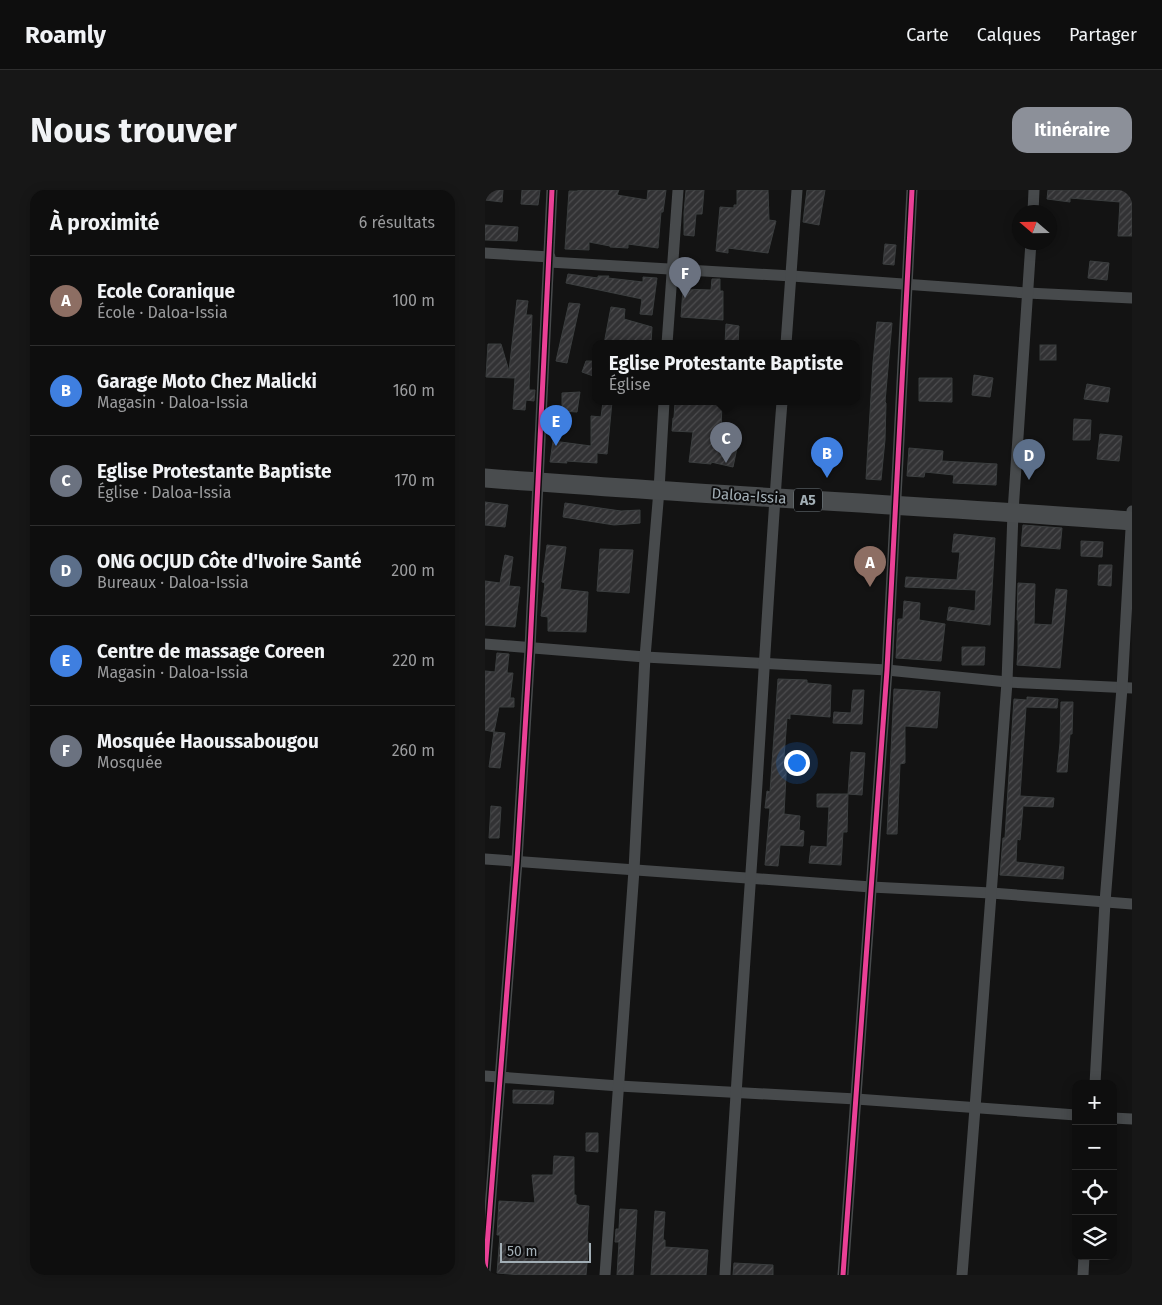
<!DOCTYPE html>
<html lang="fr">
<head>
<meta charset="utf-8">
<style>
	:root { --surface:#0e0e0e; --page:#171717; --text:#f1f3f6; --muted:#9b9c9e; --line:#2e2e2e; --accent:#8c9099 }
	body { margin:0; font-family:"Fira Sans",sans-serif; background:var(--page); color:var(--text) }
	.controls { position:absolute; right:15px; bottom:15px; display:grid; overflow:hidden; border-radius:10px; box-shadow:0 2px 12px #0003 }
	.controls button { width:45px; height:45px; display:grid; place-items:center; padding:0; border:0; border-bottom:1px solid var(--line); background:var(--surface); color:var(--text); font:25px sans-serif }
	.compass { position:absolute; left:527px; top:15px; width:45px; height:45px; border-radius:50%; background:var(--surface); box-shadow:0 2px 12px #0003; rotate:290deg }
	.scale { position:absolute; left:15px; bottom:12px; width:91px; box-sizing:border-box; padding-left:5px; border:2px solid #a2aeb5; border-top:0; font-size:14px; line-height:18px; white-space:nowrap; color:#a2aeb5; -webkit-text-stroke:4px #0d0d0e; paint-order:stroke }
	.you { position:absolute; left:311px; top:572px; width:18px; height:18px; margin:-12px; border:4px solid #fff; border-radius:50%; background:#1a73e8; box-shadow:0 0 0 8px #1a73e833 }
	.badge { display:grid; place-items:center; width:32px; height:32px; border-radius:50%; background:var(--accent); color:#fff; font-size:16px; font-weight:700 }
	.pin { position:absolute; translate:-50% -41px; filter:drop-shadow(0 1px 2px #0008) }
	.pin::after { content:''; position:absolute; top:26px; width:18px; height:15px; background:inherit; clip-path:polygon(0 0,100% 0,50% 100%) }
	.popup { position:absolute; left:107px; top:150px; width:268px; height:65px; box-sizing:border-box; display:grid; place-content:center; border-radius:10px; background:var(--surface); filter:drop-shadow(0 1px 4px #0005); font-size:16px; white-space:nowrap; color:var(--muted) }
	.popup b { font-size:19px; color:var(--text) }
	.popup::after { content:''; position:absolute; left:50%; top:100%; margin-left:-10px; border:10px solid transparent; border-top-color:var(--surface) }
	.list { margin:0; padding:0; list-style:none }
	h2 { display:flex; justify-content:space-between; align-items:center; height:65px; margin:0; padding:0 20px; font-size:21px }
	h2 small { font-size:16px; font-weight:400; color:var(--muted) }
	.list li { display:grid; grid-template-columns:32px 1fr auto; gap:15px; align-items:center; box-sizing:border-box; height:90px; padding:0 20px; border-top:1px solid var(--line) }
	.list b { display:block; font-size:19px; white-space:nowrap }
	.list p { margin:0; font-size:16px; white-space:nowrap; color:var(--muted) }
	.list em { font-size:16px; font-style:normal; color:var(--muted) }
	.icon { flex:none; width:28px; height:28px; fill:none; stroke:currentColor; stroke-width:2; stroke-linecap:round; stroke-linejoin:round }
	.map { position:relative; flex:none; width:647px; height:1085px; overflow:hidden; border-radius:15px }
	header { display:flex; align-items:center; gap:30px; box-sizing:border-box; height:70px; padding:0 25px; background:var(--surface); border-bottom:1px solid var(--line) }
	header strong { font-size:24px }
	nav { display:flex; gap:28px; margin-inline-start:auto; font-size:18px }
	.intro { display:flex; align-items:center; justify-content:space-between; box-sizing:border-box; height:120px; padding:0 30px }
	h1 { margin:0; font-size:35px }
	.button { padding:12px 22px; border-radius:15px; background:var(--accent); color:#fff; font-size:18px; font-weight:700 }
	main { display:flex; gap:30px; padding:0 30px }
	aside { flex:1; background:var(--surface); border-radius:15px; box-shadow:0 2px 12px #0003 }
	.map>svg:first-child { display:block }
</style>
</head>
<body>
<header>
<strong>Roamly</strong>
<nav><a>Carte</a><a>Calques</a><a>Partager</a></nav>
</header>
<div class="intro"><h1>Nous trouver</h1><a class="button">Itinéraire</a></div>
<main>
<aside>
<h2>À proximité<small>6 résultats</small></h2>
<ul class="list">
<li><span class="badge" style="background:#8d6e63">A</span><div><b>Ecole Coranique</b><p>École · Daloa-Issia</p></div><em>100 m</em></li>
<li><span class="badge" style="background:#3f7fe0">B</span><div><b>Garage Moto Chez Malicki</b><p>Magasin · Daloa-Issia</p></div><em>160 m</em></li>
<li><span class="badge" style="background:#6b7280">C</span><div><b>Eglise Protestante Baptiste</b><p>Église · Daloa-Issia</p></div><em>170 m</em></li>
<li><span class="badge" style="background:#5c6f8a">D</span><div><b>ONG OCJUD Côte d'Ivoire Santé</b><p>Bureaux · Daloa-Issia</p></div><em>200 m</em></li>
<li><span class="badge" style="background:#3f7fe0">E</span><div><b>Centre de massage Coreen</b><p>Magasin · Daloa-Issia</p></div><em>220 m</em></li>
<li><span class="badge" style="background:#6b7280">F</span><div><b>Mosquée Haoussabougou</b><p>Mosquée</p></div><em>260 m</em></li>
</ul>
</aside>
<div class="map">
<svg width="647" height="1085" viewBox="0 0 647 1085">
	<defs>
		<pattern id="building-hatch" width="6" height="6" patternUnits="userSpaceOnUse" patternTransform="scale(1.25)"><rect width="6" height="6" fill="#323234"/><path d="M-1 1l2-2M0 6l6-6M5 7l2-2" fill="none" stroke="#4d4d4f"/></pattern>
	</defs>
	<rect width="100%" height="100%" fill="#131313"/>
	<!-- building -->
	<g fill="url(#building-hatch)" stroke="#3b3e3f">
		<polygon points="0,0 18,0 17,12 0,10"/>
		<polygon points="37,0 55,0 53,15 36,14"/>
		<polygon points="93,0 134,0 132,5 162,10 163,0 181,0 178,22 176,22 173,58 143,54 143,58 125,57 125,56 104,52 104,60 80,59 84,1 93,1"/>
		<polygon points="201,0 219,0 217,24 211,24 209,46 199,45 199,23"/>
		<polygon points="252,0 283,0 284,30 291,31 283,63 243,58 243,63 231,61 235,17 249,18 249,15 252,15"/>
		<polygon points="322,0 340,0 334,35 318,32"/>
		<polygon points="563,0 647,0 647,46 633,46 635,12 585,8 585,12 562,9"/>
		<polygon points="0,35 33,37 32,51 0,50"/>
		<polygon points="400,54 411,55 409,75 398,74"/>
		<polygon points="605,71 624,73 622,90 603,88"/>
		<polygon points="83,84 113,88 113,86 124,86 123,88 158,92 158,87 172,88 167,125 155,124 157,109 81,93"/>
		<polygon points="227,89 235,89 235,101 238,101 238,130 196,127 198,99 226,100"/>
		<polygon points="32,110 43,111 41,125 47,125 44,200 50,200 49,211 41,210 40,220 28,219 30,188 1,187 3,154 16,154 24,181"/>
		<polygon points="84,113 95,114 82,173 71,171"/>
		<polygon points="126,117 140,119 139,129 167,137 166,154 119,154"/>
		<polygon points="392,132 407,133 400,212 401,213 400,250 396,290 381,289 388,173"/>
		<polygon points="241,134 254,136 253,154 240,154"/>
		<rect x="555" y="155" width="16" height="15"/>
		<polygon points="101,171 111,171 111,187 97,182"/>
		<polygon points="489,185 508,188 505,207 487,205"/>
		<polygon points="434,188 467,188 467,212 434,211"/>
		<polygon points="602,194 625,198 623,212 599,209"/>
		<polygon points="95,202 92,222 77,221 77,203"/>
		<polygon points="118,212 127,212 122,264 112,263 112,273 81,271 82,273 65,272 68,251 106,256 106,226 116,227"/>
		<polygon points="190,212 237,212 236,241 255,244 248,277 226,272 226,274 204,272 208,242 187,241 188,228 189,228"/>
		<polygon points="589,229 606,230 605,250 588,250"/>
		<polygon points="615,244 637,246 634,271 612,269"/>
		<polygon points="424,258 458,261 457,271 512,274 511,295 468,293 469,285 440,282 439,287 422,286"/>
		<polygon points="0,312 23,315 20,337 0,335"/>
		<polygon points="80,313 136,321 155,320 155,333 129,335 78,327"/>
		<polygon points="538,335 577,338 575,359 536,356"/>
		<polygon points="469,344 510,348 505,435 462,430 464,417 490,421 491,400 420,397 421,387 472,390 475,362 467,362"/>
		<polygon points="596,351 618,352 617,367 596,366"/>
		<polygon points="62,355 81,357 75,399 103,402 101,442 63,441 63,427 56,426 60,393 57,392"/>
		<polygon points="115,359 148,360 144,403 112,401"/>
		<polygon points="20,365 28,367 24,396 35,397 30,437 0,435 0,391 15,393"/>
		<polygon points="614,375 627,375 626,396 613,395"/>
		<polygon points="533,393 550,394 549,434 567,435 571,399 582,400 575,478 532,475 533,458 533,430 532,430"/>
		<polygon points="419,411 435,413 434,430 460,434 456,471 411,468 413,429 418,429"/>
		<polygon points="477,457 500,457 499,475 477,475"/>
		<polygon points="12,463 24,464 22,483 28,483 25,508 29,508 29,517 14,517 9,542 0,540 0,481 10,482"/>
		<polygon points="293,489 322,490 322,493 346,495 345,527 305,524 305,529 302,528 299,567 302,567 299,624 315,626 314,640 319,641 318,656 295,655 293,676 280,675 285,618 280,618 282,601 285,602"/>
		<polygon points="409,499 455,502 452,538 420,536 420,573 415,574 412,644 402,644"/>
		<polygon points="368,500 379,500 377,534 348,533 349,522 366,523"/>
		<polygon points="542,507 573,509 572,518 541,517 535,606 569,608 568,617 538,616 535,650 532,649 531,672 579,677 578,689 515,685 518,648 520,648 522,615 529,509 542,510"/>
		<polygon points="576,512 588,512 587,544 585,544 582,582 572,582 575,553"/>
		<polygon points="9,542 20,543 15,578 4,577"/>
		<polygon points="366,562 380,563 377,605 363,604"/>
		<polygon points="332,604 363,604 362,642 358,642 356,675 324,673 326,656 342,657 344,617 332,617"/>
		<polygon points="6,616 16,617 14,648 4,648"/>
		<polygon points="28,900 69,901 68,914 28,913"/>
		<polygon points="101,943 113,943 113,962 101,961"/>
		<polygon points="69,966 89,967 89,1005 91,1005 91,1014 93,1014 93,1015 104,1016 102,1052 104,1052 101,1085 37,1085 12,1083 15,1045 12,1045 14,1011 50,1013 47,985 68,985"/>
		<polygon points="135,1019 152,1020 148,1085 132,1085 134,1052 130,1052 131,1039 134,1039"/>
		<polygon points="170,1021 180,1022 178,1050 180,1050 180,1057 223,1060 221,1085 166,1085"/>
		<polygon points="249,1073 288,1075 288,1085 248,1085"/>
	</g>
	<g fill="none" stroke-linecap="round" stroke-linejoin="round">
		<!-- minor -->
		<g stroke="#474a4c" stroke-width="11">
			<polyline points="548,22 549,0"/>
			<polyline points="0,63 65,67"/>
			<polyline points="64,72 307,86 542,103 647,108"/>
			<polyline points="182,154 193,0"/>
			<polyline points="301,154 312,0"/>
			<polyline points="0,454 160,467 402,480 522,492 647,498"/>
			<polyline points="0,669 386,697 506,703 647,714"/>
			<polyline points="0,886 134,896 371,909 591,925"/>
			<polyline points="610,894 620,712 637,498 647,321"/>
			<polyline points="628,928 647,929"/>
			<polyline points="0,1082 32,671 45,458 67,0"/>
			<polyline points="120,1085 149,680 160,467 174,300 179,212"/>
			<path d="M240,1085C249,921 261,757 272,594C280,466 287,339 297,212"/>
			<polyline points="358,1085 402,480 427,0"/>
			<polyline points="477,1085 490,918 522,492 528,322 546,52"/>
			<polyline points="598,1085 599,1066"/>
		</g>
		<!-- primary -->
		<path stroke="#494c4e" stroke-width="19" d="M0,288C215,305 431,315 647,331"/>
		<!-- cycleway casing -->
		<g stroke="#0d0d0e" stroke-width="8">
			<g id="cycleway">
				<polyline points="0,1082 32,671 45,458 67,0"/>
				<polyline points="358,1085 402,480 427,0"/>
			</g>
		</g>
		<!-- cycleway -->
		<use href="#cycleway" stroke="#ea4096" stroke-width="5"/>
	</g>
	<g text-anchor="middle" stroke-width="4" stroke-linejoin="round" paint-order="stroke">
		<!-- shield labels -->
		<rect fill="#0d0d0e" stroke="#757e83" stroke-width="1" x="309" y="298.5" width="28" height="23" rx="4"/>
		<g font-size="14" font-weight="bold" fill="#a2aeb5">
			<text x="323" y="315">A5</text>
		</g>
		<!-- street labels -->
		<g font-size="15" fill="#a2aeb5" stroke="#0d0d0e">
			<text transform="translate(264 306) rotate(4)" y="5">Daloa-Issia</text>
		</g>
	</g>
</svg>
<div class="controls">
<button>+</button>
<button>−</button>
<button><svg class="icon" aria-label="locate" viewBox="0 0 24 24"><circle cx="12" cy="12" r="6"/><path d="M12 2v4M12 18v4M2 12h4M18 12h4"/></svg></button>
<button><svg class="icon" aria-label="layers" viewBox="0 0 24 24"><path d="M12 4l9 5-9 5-9-5zM3 14l9 5 9-5"/></svg></button>
</div>
<svg class="compass" viewBox="-18 -18 36 36"><path d="M0-13l5 13h-10z" fill="#e53935"/><path d="M0 13l5-13h-10z" fill="#9b9c9e"/></svg>
<div class="scale">50 m</div>
<div class="you"></div>
<div class="pin badge" style="left:385px;top:397px;background:#8d6e63">A</div>
<div class="pin badge" style="left:342px;top:288px;background:#3f7fe0">B</div>
<div class="pin badge" style="left:241px;top:273px;background:#6b7280">C</div>
<div class="popup"><b>Eglise Protestante Baptiste</b>Église</div>
<div class="pin badge" style="left:544px;top:290px;background:#5c6f8a">D</div>
<div class="pin badge" style="left:71px;top:256px;background:#3f7fe0">E</div>
<div class="pin badge" style="left:200px;top:108px;background:#6b7280">F</div>
</div>
</main>
</body>
</html>
